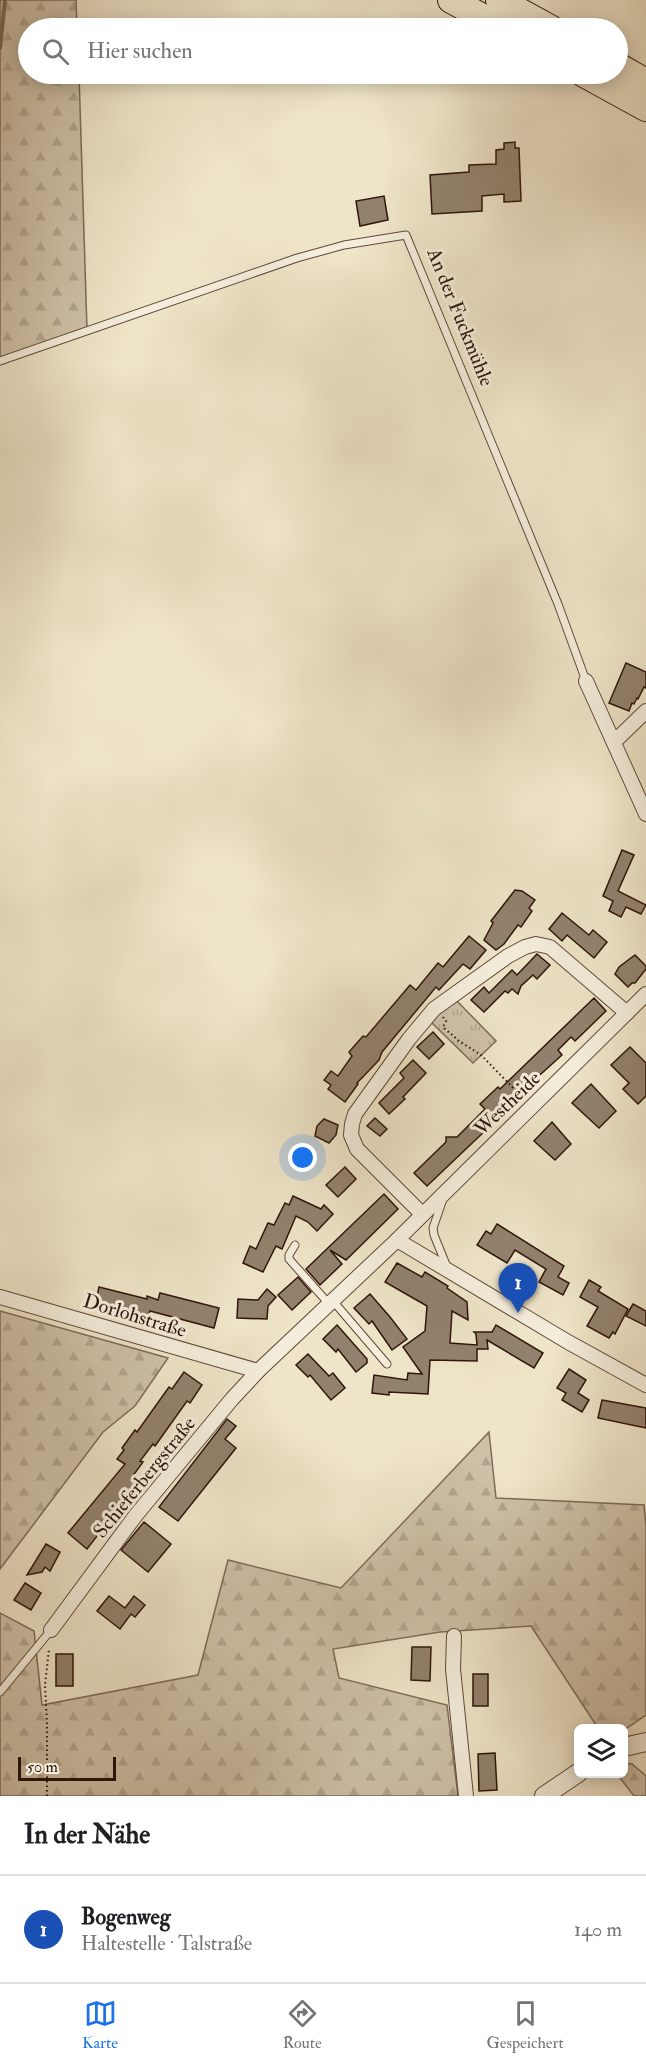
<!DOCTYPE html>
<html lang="de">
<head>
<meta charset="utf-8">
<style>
	:root { --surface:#fff; --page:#f6f6f6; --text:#202124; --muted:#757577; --line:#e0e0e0; --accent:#1a73e8 }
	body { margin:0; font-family:"IM FELL Double Pica",serif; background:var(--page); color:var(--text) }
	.controls { position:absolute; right:18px; bottom:18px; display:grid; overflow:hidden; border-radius:9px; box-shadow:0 3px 15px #0003 }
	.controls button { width:54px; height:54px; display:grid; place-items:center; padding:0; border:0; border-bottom:2px solid var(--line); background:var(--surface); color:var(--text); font:30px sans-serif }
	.scale { position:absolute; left:18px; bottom:15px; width:98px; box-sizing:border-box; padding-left:6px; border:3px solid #2f150a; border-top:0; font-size:16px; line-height:21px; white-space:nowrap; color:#2f150a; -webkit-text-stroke:4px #f4eddb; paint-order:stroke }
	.you { position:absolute; left:303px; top:1158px; width:21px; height:21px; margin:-15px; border:4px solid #fff; border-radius:50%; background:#1a73e8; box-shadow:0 0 0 9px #1a73e833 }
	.badge { display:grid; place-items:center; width:39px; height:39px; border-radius:50%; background:var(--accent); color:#fff; font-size:20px; font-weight:700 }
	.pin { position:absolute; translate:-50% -50px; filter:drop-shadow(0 2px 3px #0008) }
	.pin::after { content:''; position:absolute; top:32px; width:21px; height:18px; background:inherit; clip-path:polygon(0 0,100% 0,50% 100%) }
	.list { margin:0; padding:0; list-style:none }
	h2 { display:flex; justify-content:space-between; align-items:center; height:78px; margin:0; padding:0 24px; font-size:26px }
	h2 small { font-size:20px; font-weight:400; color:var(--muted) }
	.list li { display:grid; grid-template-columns:39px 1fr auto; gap:18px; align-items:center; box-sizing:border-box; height:108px; padding:0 24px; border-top:2px solid var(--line) }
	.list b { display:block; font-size:22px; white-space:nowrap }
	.list p { margin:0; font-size:20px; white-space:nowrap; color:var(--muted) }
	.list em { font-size:20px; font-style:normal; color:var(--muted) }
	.icon { flex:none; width:33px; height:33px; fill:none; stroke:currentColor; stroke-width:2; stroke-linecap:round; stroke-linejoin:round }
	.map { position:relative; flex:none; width:646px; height:1796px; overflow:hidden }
	.search { position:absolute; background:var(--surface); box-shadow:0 3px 15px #0003; left:18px; right:18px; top:18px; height:66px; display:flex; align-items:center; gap:15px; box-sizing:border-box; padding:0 21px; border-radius:33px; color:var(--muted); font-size:22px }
	.sheet { height:186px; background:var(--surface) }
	nav { display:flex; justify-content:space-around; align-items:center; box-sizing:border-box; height:84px; border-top:2px solid var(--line); background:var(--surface); font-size:16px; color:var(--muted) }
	nav a { display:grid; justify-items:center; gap:3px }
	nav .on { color:var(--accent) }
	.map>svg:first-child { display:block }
</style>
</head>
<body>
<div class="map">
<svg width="646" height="1796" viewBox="0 0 646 1796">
	<defs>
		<pattern id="forest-firs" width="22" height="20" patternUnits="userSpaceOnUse" patternTransform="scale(1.5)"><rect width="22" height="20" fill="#cec1a8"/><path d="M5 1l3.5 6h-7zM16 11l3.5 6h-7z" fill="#b1a58f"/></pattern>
		<pattern id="park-tufts" width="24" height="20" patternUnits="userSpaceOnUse" patternTransform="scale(1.5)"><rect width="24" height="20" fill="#cec1a8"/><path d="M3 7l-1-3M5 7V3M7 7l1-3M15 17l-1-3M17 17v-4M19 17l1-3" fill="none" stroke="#b1a58f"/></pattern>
	</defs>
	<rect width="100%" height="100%" fill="#eee4c8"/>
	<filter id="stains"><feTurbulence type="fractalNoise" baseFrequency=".00333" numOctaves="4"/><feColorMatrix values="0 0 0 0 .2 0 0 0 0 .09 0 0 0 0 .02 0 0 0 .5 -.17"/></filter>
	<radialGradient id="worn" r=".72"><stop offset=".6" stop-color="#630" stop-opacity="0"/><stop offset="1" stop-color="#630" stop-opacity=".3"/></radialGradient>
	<!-- forest -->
	<g fill="url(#forest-firs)" stroke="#7e6b59" stroke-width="1.5">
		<polygon points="0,0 76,0 77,28 28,28 28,74 79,74 87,330 0,359"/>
		<polygon points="0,1311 168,1358 135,1406 103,1432 0,1569"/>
		<polygon points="489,1432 496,1498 644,1505 646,1526 646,1715 624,1730 598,1728 531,1626 440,1632 333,1649 339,1678 447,1705 458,1796 0,1796 0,1613 34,1631 42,1705 198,1675 228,1560 341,1588"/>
		<polygon points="624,1763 632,1764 646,1776 646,1796 634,1796 617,1774 624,1774"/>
	</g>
	<!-- park -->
	<polygon fill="url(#park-tufts)" stroke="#7e6b59" stroke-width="1.5" points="456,1000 496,1041 473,1063 430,1021"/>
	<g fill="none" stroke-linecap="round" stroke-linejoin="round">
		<!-- stream -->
		<polyline stroke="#7b6755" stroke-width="4" points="0,48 5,0"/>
	</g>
	<!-- building -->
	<g fill="#92816d" stroke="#2f150a" stroke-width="1.5">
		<polygon points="515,142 515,148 519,148 521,201 504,202 504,194 482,196 482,211 432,214 430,175 469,172 469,165 496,164 496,150 504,149 504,143"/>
		<polygon points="384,196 388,220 360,226 356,201"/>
		<polygon points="626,663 646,672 646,688 644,687 638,699 637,698 634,704 632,703 629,711 609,703"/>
		<polygon points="622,850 634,855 618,891 646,905 641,914 626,907 621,917 609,911 613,901 603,896"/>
		<polygon points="515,890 522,891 535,900 529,908 532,911 521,927 518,925 504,944 496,950 484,940 493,923 491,921"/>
		<polygon points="562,913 589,935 593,930 607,942 594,958 567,935 562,941 549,929"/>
		<polygon points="469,936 486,950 470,969 463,964 439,990 436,987 382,1052 379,1060 357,1083 358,1084 345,1102 328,1089 331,1085 324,1080 331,1071 338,1076 352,1056 349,1052 363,1036 366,1037 410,985 416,990 438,963 443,967"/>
		<polygon points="537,954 550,965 537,979 533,975 521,986 518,994 512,989 508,993 505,991 484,1012 471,1000 484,987 489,993 512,970 517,975"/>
		<polygon points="635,955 646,966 646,969 635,983 632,983 628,987 615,974 619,967"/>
		<polygon points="594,998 606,1011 575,1041 571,1037 558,1050 562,1055 511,1101 513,1102 488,1128 427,1186 414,1173 446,1142 446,1137 457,1137 485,1109 480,1104 498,1087 500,1089"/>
		<polygon points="433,1032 444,1044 429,1059 417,1047"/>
		<polygon points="630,1047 646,1063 646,1096 638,1104 623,1089 629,1083 611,1065"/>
		<polygon points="413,1060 426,1073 403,1097 405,1099 389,1114 379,1103 404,1078 400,1073"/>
		<polygon points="591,1084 616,1111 599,1128 572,1103"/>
		<polygon points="375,1118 387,1129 380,1136 367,1126"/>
		<polygon points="324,1119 338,1125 336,1135 329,1143 315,1136 317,1126"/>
		<polygon points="552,1122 571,1144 555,1160 534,1141"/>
		<polygon points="345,1167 356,1179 338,1197 326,1185"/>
		<polygon points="384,1194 398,1209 346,1260 330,1250 342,1264 320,1285 306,1269"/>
		<polygon points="293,1196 321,1209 324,1205 333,1214 317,1231 308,1222 296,1216 282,1249 276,1246 263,1272 243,1263 250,1246 256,1249 268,1223 274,1225 285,1203 289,1205"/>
		<polygon points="497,1224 564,1266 558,1277 569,1283 563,1295 539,1282 546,1269 515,1250 507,1263 477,1245 486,1231 491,1234"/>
		<polygon points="397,1263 422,1277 425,1272 448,1286 447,1288 467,1302 468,1320 452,1311 450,1343 477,1345 476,1334 474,1332 492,1332 496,1325 543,1353 534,1368 487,1340 488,1349 477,1349 477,1361 430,1360 428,1394 389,1392 389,1395 372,1393 374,1375 407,1380 408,1373 422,1374 403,1347 425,1331 427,1306 385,1282"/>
		<polygon points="298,1277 311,1292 292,1310 278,1295"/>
		<polygon points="589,1280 601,1287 598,1291 628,1309 615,1334 613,1332 609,1338 587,1326 598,1307 580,1297"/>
		<polygon points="99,1287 147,1299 147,1296 158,1300 160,1293 219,1308 214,1328 150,1311 147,1319 95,1306"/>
		<polygon points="267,1289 276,1297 268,1306 267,1319 237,1318 238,1299 258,1300"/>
		<polygon points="370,1294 390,1317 407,1339 392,1350 372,1321 369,1324 354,1308"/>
		<polygon points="633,1304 646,1311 646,1326 626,1316"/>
		<polygon points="337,1325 367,1359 367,1363 356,1372 338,1349 336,1352 323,1339"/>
		<polygon points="308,1354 329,1376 333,1373 345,1388 331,1400 310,1375 308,1377 296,1365"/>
		<polygon points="569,1369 586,1380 578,1393 589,1400 582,1412 562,1400 566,1393 557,1388"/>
		<polygon points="184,1372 202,1385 190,1403 187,1401 155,1446 153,1444 140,1461 143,1462 132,1477 140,1481 87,1549 68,1533 125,1464 117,1459 124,1450 122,1448 135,1430 137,1432 169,1387 172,1389"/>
		<polygon points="602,1400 646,1408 646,1428 598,1418"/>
		<polygon points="227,1419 236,1426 225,1439 236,1448 178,1521 159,1507"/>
		<polygon points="144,1522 171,1544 148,1572 121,1550"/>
		<polygon points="46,1544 60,1552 50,1571 45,1567 42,1572 27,1575"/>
		<polygon points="25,1583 41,1593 31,1610 14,1600"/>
		<polygon points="109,1596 125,1608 134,1596 145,1605 135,1617 131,1614 120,1629 97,1611"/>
		<polygon points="412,1647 431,1647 430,1681 411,1680"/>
		<rect x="56" y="1654" width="17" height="32"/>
		<rect x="473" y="1674" width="15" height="32"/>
		<polygon points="495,1753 497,1790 479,1791 478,1754"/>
	</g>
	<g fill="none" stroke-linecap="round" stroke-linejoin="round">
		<!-- service casing -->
		<g stroke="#5f493a" stroke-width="9">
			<g id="service">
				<polyline points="0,361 297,258 344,245 406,235 558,604 586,681"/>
				<polyline points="443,1199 433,1228 434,1235 447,1267"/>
				<polyline points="295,1245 289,1255 289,1259 330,1305"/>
				<polyline points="333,1301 387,1364"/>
				<polyline points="0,1692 51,1630"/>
			</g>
		</g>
		<!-- minor casing -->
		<g stroke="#5f493a" stroke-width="16">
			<g id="minor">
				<polyline points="586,681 646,814"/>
				<polyline points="614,742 646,711"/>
				<polyline points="422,1214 357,1149 351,1135 352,1124 355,1114 409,1039 434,1009 508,956 525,947 536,944 550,947 627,1013"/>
				<polyline points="397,1240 568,1342 646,1385"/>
				<polyline points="0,1297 258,1371"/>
				<polyline points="51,1630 136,1515 232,1399 258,1371 397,1240 646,994"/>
				<polyline points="454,1636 453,1669 466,1796"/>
			</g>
		</g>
		<!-- tertiary casing -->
		<g stroke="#5f493a" stroke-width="20">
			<g id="tertiary">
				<polyline points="624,1747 646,1742"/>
				<polyline points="544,1796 578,1773"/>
			</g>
		</g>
		<!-- motorway casing -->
		<g stroke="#2f150a" stroke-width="28">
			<g id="motorway">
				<polyline points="451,0 503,28"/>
				<polyline points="499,0 550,28"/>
				<polyline points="618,66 646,82"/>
				<polyline points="584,74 646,108"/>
			</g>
		</g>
		<!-- path -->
		<g stroke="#2f150a" stroke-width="2" stroke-dasharray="1.5 3" stroke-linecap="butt">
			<polyline points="443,1017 446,1021 443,1027 459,1041 481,1055 522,1097"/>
			<polyline points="47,1796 47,1724 45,1685 49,1649"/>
		</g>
		<!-- service -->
		<use href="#service" stroke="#f4eddb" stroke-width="7"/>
		<!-- minor -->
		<use href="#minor" stroke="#f4eddb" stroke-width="14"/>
		<!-- tertiary -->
		<use href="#tertiary" stroke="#f4eddb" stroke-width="18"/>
		<!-- motorway -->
		<use href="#motorway" stroke="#eee4c8" stroke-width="26"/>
	</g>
	<g text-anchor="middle" stroke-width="6" stroke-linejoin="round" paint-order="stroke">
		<!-- street labels -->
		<g font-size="20" fill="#2f150a" stroke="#f4eddb">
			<text transform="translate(461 317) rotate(68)" y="7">An der Fuckmühle</text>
			<text transform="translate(507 1103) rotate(-44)" y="7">Westheide</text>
			<text transform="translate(135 1315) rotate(17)" y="7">Dorlohstraße</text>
			<text transform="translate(144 1477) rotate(-51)" y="7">Schieferbergstraße</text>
		</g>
	</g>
	<rect width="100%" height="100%" filter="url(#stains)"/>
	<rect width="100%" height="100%" fill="url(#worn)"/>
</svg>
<div class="controls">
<button><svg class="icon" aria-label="layers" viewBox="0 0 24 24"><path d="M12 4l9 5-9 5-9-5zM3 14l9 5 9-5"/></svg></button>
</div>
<div class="scale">50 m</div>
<div class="you"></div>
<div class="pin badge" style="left:518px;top:1313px;background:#1a4fb4">1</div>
<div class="search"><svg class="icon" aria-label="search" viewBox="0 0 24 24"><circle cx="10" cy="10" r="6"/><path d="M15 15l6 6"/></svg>Hier suchen</div>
</div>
<section class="sheet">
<h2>In der Nähe<small></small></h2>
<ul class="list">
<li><span class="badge" style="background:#1a4fb4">1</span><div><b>Bogenweg</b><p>Haltestelle · Talstraße</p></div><em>140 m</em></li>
</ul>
</section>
<nav>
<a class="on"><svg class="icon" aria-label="map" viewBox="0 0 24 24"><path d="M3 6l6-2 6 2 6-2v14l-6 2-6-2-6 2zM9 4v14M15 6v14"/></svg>Karte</a>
<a><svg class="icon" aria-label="directions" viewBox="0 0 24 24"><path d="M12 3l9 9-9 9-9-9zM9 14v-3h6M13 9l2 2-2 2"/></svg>Route</a>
<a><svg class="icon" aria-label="saved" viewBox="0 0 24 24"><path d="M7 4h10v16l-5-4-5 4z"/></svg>Gespeichert</a>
</nav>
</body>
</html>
